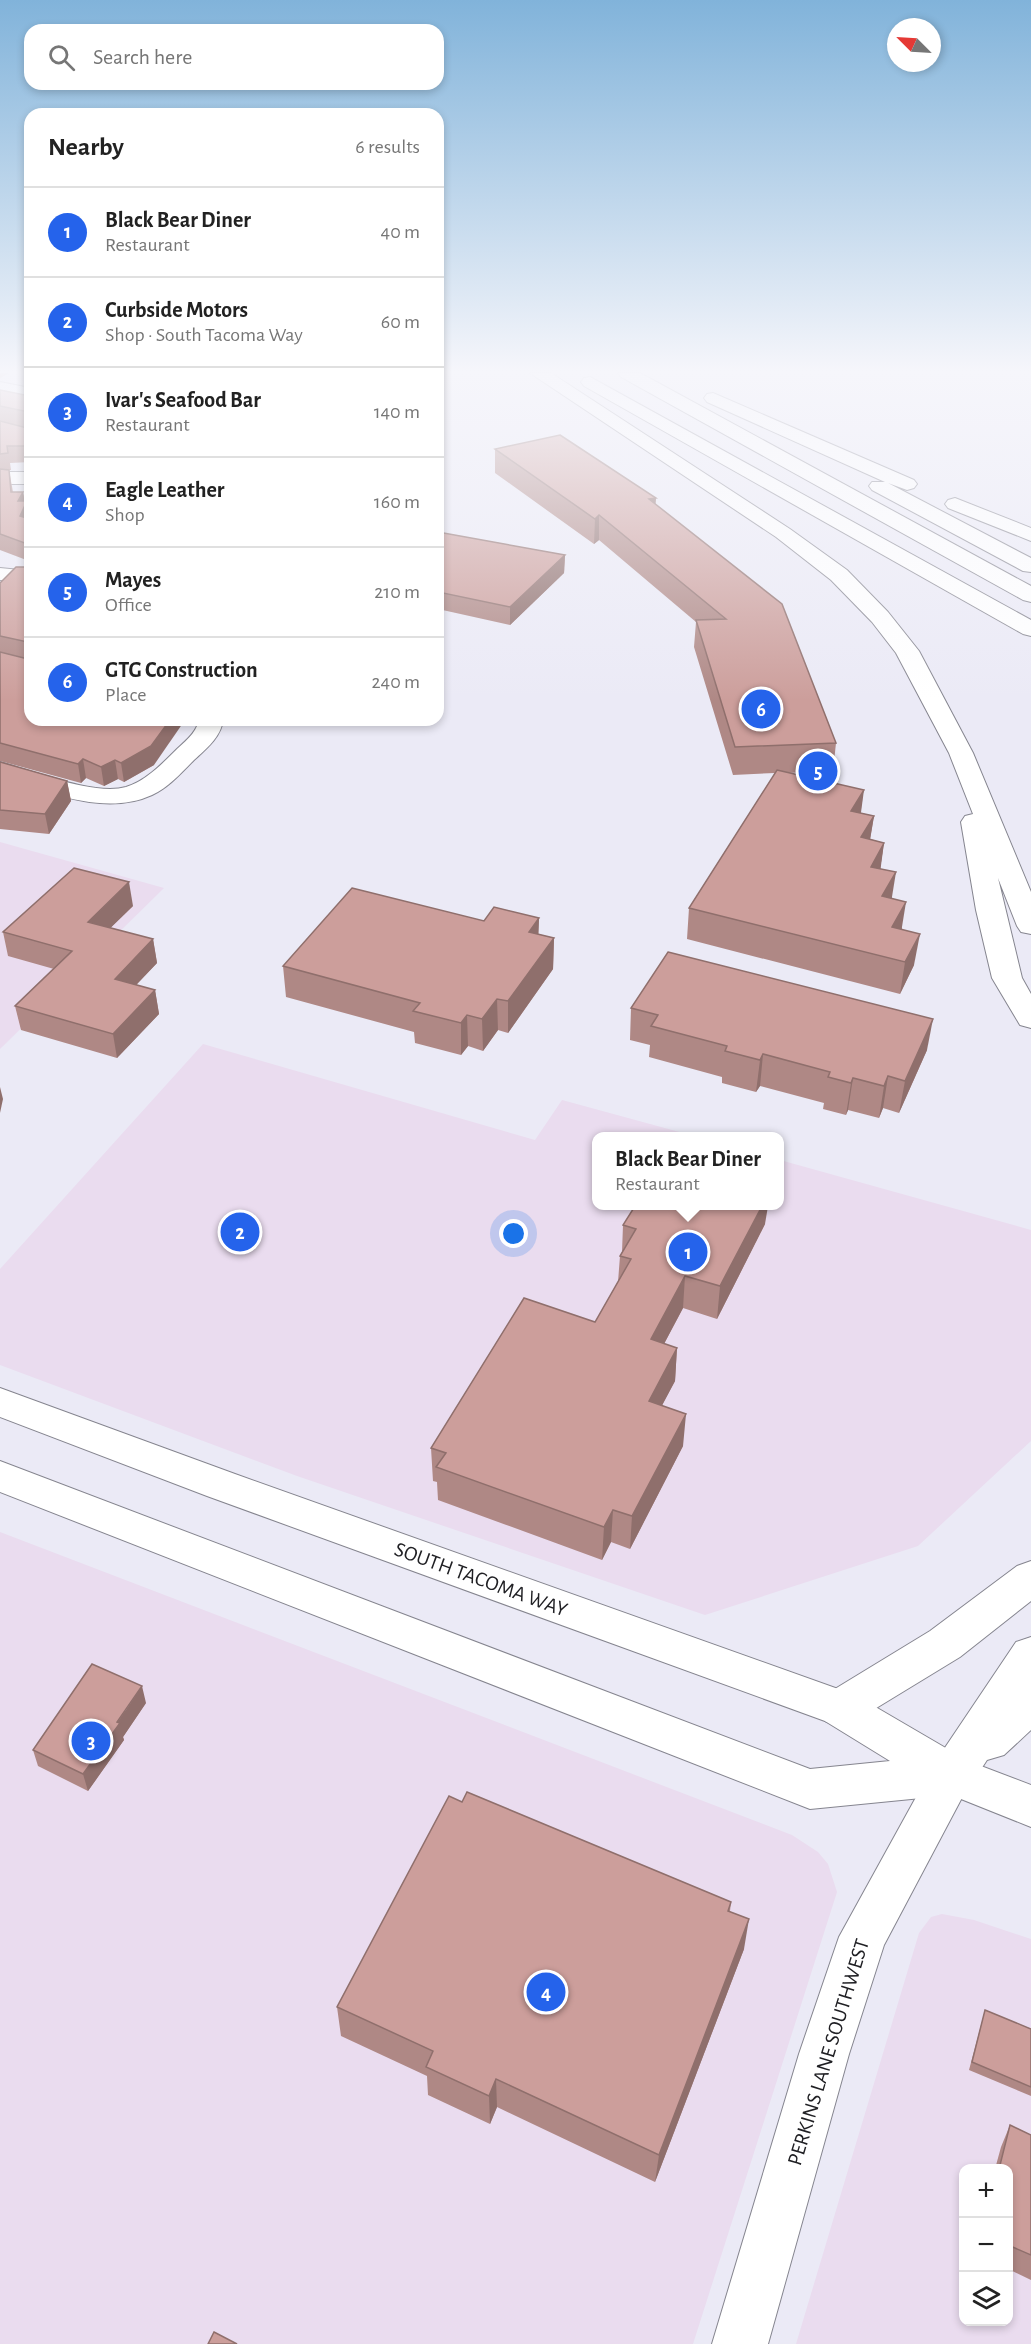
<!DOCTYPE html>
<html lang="en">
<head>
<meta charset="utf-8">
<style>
	:root { --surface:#fff; --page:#f6f6f6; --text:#222; --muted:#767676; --line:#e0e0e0; --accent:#2563eb }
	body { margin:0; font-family:"Alegreya Sans",sans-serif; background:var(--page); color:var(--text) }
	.controls { position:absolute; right:18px; bottom:18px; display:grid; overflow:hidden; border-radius:12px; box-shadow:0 3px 9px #0003 }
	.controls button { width:54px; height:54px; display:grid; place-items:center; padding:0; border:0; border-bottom:2px solid var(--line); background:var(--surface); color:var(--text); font:30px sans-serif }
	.compass { position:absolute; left:887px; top:18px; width:54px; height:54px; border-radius:50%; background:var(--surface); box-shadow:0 3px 9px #0003; rotate:294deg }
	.you { position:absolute; left:514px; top:1234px; width:21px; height:21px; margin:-15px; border:4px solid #fff; border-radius:50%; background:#1a73e8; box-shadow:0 0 0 9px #1a73e833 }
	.badge { display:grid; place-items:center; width:39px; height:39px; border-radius:50%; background:var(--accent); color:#fff; font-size:20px; font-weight:700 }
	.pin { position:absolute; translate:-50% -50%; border:3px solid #fff; box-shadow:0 2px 6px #0006 }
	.popup { position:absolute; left:592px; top:1132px; width:192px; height:78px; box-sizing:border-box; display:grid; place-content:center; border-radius:12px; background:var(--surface); filter:drop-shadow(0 2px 4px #0005); font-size:20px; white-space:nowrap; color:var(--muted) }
	.popup b { font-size:22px; color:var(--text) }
	.popup::after { content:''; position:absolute; left:50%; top:100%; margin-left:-12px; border:12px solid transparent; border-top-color:var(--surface) }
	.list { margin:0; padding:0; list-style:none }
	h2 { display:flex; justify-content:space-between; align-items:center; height:78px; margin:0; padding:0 24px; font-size:26px }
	h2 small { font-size:20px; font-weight:400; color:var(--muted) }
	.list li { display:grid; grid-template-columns:39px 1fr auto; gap:18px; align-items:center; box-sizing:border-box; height:90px; padding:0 24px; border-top:2px solid var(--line) }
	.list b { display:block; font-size:22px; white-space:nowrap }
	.list p { margin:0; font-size:20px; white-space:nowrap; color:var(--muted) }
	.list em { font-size:20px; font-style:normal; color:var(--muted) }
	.icon { flex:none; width:33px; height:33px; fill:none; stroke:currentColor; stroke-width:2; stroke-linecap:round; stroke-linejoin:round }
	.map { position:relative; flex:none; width:1031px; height:2344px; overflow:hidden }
	.search { position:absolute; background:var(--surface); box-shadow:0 3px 9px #0003; left:24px; top:24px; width:420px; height:66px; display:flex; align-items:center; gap:15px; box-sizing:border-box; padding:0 21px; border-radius:18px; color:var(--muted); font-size:22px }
	.panel { position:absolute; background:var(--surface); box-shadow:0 3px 9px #0003; left:24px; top:108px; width:420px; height:618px; border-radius:18px }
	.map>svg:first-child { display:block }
</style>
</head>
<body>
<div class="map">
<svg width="1031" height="2344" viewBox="0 0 1031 2344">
	<rect width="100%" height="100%" fill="#ebeaf6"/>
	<!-- commercial -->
	<g fill="#eadcef" fill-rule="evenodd">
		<polygon points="0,842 164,888 0,1049"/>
		<polygon points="203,1044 535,1140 562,1100 694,1136 596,1136 596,1206 780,1206 780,1160 1031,1230 1031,1441 918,1546 705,1615 297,1476 0,1365 0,1269"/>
		<polygon points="0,1532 792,1835 818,1852 828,1864 837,1892 693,2344 0,2344"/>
		<path d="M942,1914L974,1920L1031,1939V2344H796L919,1933L931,1917ZM964,2168H1008V2322H964Z"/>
	</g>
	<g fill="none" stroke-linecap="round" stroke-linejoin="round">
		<!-- minor casing -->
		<g stroke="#85858f" stroke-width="2">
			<g id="minor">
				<polygon points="0,382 30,388 30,398 0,392"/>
				<rect x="0" y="472" width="30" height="12"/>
				<polygon points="0,568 30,571 30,583 0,580"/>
				<path d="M199,720H223C221,737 206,749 194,760C181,773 169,787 152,795C104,817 47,791 0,778V762C33,771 94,796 126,787C145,781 160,766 174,752C184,742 196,734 199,720Z"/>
				<polygon points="952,1755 968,1761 974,1775 884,1945 849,2054 768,2344 712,2344 799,2054 839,1937 936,1761"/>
			</g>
		</g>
		<!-- secondary casing -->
		<g stroke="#85858f" stroke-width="2">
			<polygon id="secondary" points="952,1755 1031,1785 1031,1827 936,1789 930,1775 936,1761"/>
		</g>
		<!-- primary casing -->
		<g stroke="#85858f" stroke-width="2">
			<polygon id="primary" points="0,1388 235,1474 855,1695 968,1761 974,1775 968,1789 952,1795 810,1809 0,1492 0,1461 810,1769 890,1761 825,1721 207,1496 0,1417"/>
		</g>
		<!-- trunk casing -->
		<g stroke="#85858f" stroke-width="2">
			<g id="trunk">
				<polygon points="1031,1561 1031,1601 960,1657 855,1721 840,1727 825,1721 818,1708 825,1695 930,1631 1017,1566"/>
				<polygon points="1031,1637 1031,1730 1004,1755 987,1760 968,1789 952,1795 936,1789 930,1775 936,1761 1016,1642"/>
			</g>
		</g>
		<!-- motorway casing -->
		<g stroke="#85858f" stroke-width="2">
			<g id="motorway">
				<polygon points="530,373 551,373 790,529 847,570 888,612 919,651 973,753 1031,892 1031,934 1021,932 1017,926 998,878 1022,978 1031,994 1031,1028 1020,1025 992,978 976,910 961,822 965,816 973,814 949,753 896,653 872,622 831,580 776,537"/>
				<polygon points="618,373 640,373 1031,586 1031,602 1023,600 621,377"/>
				<polygon points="590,377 1031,620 1031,636 1023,634 584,386 581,382 584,378"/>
				<polygon points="713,393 914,480 917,484 914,488 907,490 888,483 1031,558 1031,572 1023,571 872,490 869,486 872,482 885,482 707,402 704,398 707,394"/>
				<polygon points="955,498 1031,528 1031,541 948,508 945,504 948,500"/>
			</g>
		</g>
		<!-- minor -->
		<use href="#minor" fill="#fff" fill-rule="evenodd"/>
		<!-- secondary -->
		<use href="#secondary" fill="#fff" fill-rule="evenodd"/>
		<!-- primary -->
		<use href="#primary" fill="#fff" fill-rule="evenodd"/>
		<!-- trunk -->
		<use href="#trunk" fill="#fff" fill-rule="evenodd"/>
		<!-- motorway -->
		<use href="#motorway" fill="#fff" fill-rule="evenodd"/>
	</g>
	<!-- wall -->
	<g fill="#af8885">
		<polygon points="0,390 30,396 30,462 10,463 11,470 9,470 13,492 23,492 25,501 27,501 30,518 30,720 154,765 124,782 118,779 104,786 86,778 81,783 0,761 0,583 28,567 29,561 0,550"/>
		<polygon points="495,449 656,498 655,504 836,743 833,771 787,773 861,813 874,816 870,839 884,843 880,869 892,898 914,965 900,994 687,939 689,908 775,773 733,775 694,647 696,622 599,540 594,544 495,473"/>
		<polygon points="438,532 565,555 564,573 510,625 438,609"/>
		<polygon points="0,762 67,781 71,801 49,834 0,829"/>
		<polygon points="133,906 110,928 153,939 157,963 136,985 155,990 159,1014 117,1058 21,1030 15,1006 54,969 8,956 3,932"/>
		<polygon points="539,918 538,934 554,938 553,969 508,1033 498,1030 483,1051 468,1046 461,1055 415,1043 414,1032 286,997 283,966 484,921"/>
		<polygon points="631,1008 927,1050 899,1113 883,1108 879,1118 848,1110 846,1115 823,1109 824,1103 760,1086 756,1092 722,1083 722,1077 649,1057 650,1045 630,1040"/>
		<polygon points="765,1224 717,1319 683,1308 664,1344 677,1348 675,1381 662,1405 683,1446 630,1549 611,1542 602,1560 438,1500 437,1482 433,1481 431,1448 595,1322 618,1282 620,1256 622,1252 623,1225"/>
		<polygon points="146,1703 123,1737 124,1740 88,1791 38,1766 33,1750"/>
		<polygon points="462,1802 731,1902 730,1911 744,1949 655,2182 497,2107 490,2124 428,2095 427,2076 341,2036 337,2007"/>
		<polygon points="985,2010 1031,2029 1031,2096 969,2070"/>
		<polygon points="1010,2125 1031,2135 1031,2280 1008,2269 1008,2169 995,2169 1001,2147"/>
	</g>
	<!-- shaded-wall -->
	<g fill="#8f6f6c">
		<polygon points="0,373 9,373 0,378"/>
		<polygon points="23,492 25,505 27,501 30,518 23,533 18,501"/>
		<polygon points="656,498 654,523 649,499"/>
		<polygon points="599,515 599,540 594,544 595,519"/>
		<polygon points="565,555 564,573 510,625 510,607"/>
		<polygon points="170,720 185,720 154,765 124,782 121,763"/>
		<polygon points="83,759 86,778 81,783 78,764"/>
		<polygon points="115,760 118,779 104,786 101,767"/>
		<polygon points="67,781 71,801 49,834 45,814"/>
		<polygon points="864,790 860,820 851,811"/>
		<polygon points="874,816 869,846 861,837"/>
		<polygon points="884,843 880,873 871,867"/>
		<polygon points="896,872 891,903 882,896"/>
		<polygon points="129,882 133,906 92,946 88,922"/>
		<polygon points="906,902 901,933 887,958 892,927"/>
		<polygon points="539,918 538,949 529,932"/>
		<polygon points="920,934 914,965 900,994 905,962"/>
		<polygon points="554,938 553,969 508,1033 508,1001"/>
		<polygon points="153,939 157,963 119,1003 115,979"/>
		<polygon points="155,990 159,1014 117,1058 113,1034"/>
		<polygon points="497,999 498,1030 483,1051 482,1019"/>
		<polygon points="467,1015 468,1046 461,1055 461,1023"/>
		<polygon points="933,1019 927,1050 899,1113 905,1081"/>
		<polygon points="763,1054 760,1086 756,1092 760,1060"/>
		<polygon points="888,1076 883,1108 879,1118 884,1086"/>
		<polygon points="853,1078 848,1110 846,1115 851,1083"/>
		<polygon points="0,1087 3,1099 0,1113"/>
		<polygon points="762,1206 768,1206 765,1224 717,1319 720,1286"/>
		<polygon points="685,1276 683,1308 649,1372 651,1339"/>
		<polygon points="677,1348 675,1381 647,1434 649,1401"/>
		<polygon points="686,1414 683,1446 630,1549 632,1516"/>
		<polygon points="613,1510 611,1542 602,1560 604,1527"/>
		<polygon points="142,1686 146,1703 123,1737 124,1740 88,1791 83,1774"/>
		<polygon points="749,1919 744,1949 655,2182 659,2155"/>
		<polygon points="496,2079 497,2107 490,2124 489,2096"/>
	</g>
	<!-- building -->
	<g fill="#cc9e9b" stroke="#8f6f6c" stroke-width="1.5">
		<polygon points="0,390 30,396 30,446 7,446 8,453 0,454 0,421 27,428 30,426 29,412 0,406"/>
		<polygon points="560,435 656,498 649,499 782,604 836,743 735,747 696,620 726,619 599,515 595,519 495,449"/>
		<polygon points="0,469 9,470 11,492 23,492 18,501 27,501 20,516 30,519 30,545 0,534"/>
		<polygon points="438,532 565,555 510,607 438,592"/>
		<polygon points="30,552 30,720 170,720 151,746 121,763 115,760 101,767 83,759 78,764 0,743 0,652 28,659 28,642 0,636 0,583 16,567 28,567 29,553"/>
		<polygon points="0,762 67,781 45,814 0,810"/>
		<polygon points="777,770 864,790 851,811 874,816 861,837 884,843 871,867 896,872 882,896 906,902 892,927 920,934 905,962 689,908"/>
		<polygon points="74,868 129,882 88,922 153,939 115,979 155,990 113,1034 15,1006 72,951 3,932"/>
		<polygon points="352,888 484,921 494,907 539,918 529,932 554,938 508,1001 497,999 482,1019 467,1015 461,1023 413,1011 420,1003 283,966"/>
		<polygon points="668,952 933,1019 905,1081 888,1076 884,1086 853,1078 851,1083 828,1077 830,1072 763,1054 760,1060 725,1051 727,1046 651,1026 658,1015 631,1008"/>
		<polygon points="635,1206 762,1206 720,1286 685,1276 651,1339 677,1348 649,1401 686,1414 632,1516 613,1510 604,1527 436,1467 446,1453 431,1448 524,1298 595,1322 631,1259 620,1256 636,1229 623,1225"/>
		<polygon points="92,1664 142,1686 117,1722 120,1723 83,1774 33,1750"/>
		<polygon points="467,1792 731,1902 728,1911 749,1919 659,2155 496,2079 489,2096 426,2067 433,2051 337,2007 449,1796 462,1802"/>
		<polygon points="985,2010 1031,2029 1031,2087 972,2062"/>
		<polygon points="1010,2125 1031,2135 1031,2255 1008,2245 1008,2169 999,2169"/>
		<polygon points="214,2332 237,2344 208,2344"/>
	</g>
	<!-- sky -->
	<linearGradient id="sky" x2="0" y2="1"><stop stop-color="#81b3da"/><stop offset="0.53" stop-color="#f6f6fb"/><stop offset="1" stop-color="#f6f6fb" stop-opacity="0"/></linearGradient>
	<rect width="1031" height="701" fill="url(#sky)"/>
	<g text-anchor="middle" stroke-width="6" stroke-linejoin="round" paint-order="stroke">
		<!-- near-street labels -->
		<g font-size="21" fill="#202024" stroke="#fff">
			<text transform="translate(481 1579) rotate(20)" y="7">SOUTH TACOMA WAY</text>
			<text transform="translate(828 2052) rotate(-73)" y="7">PERKINS LANE SOUTHWEST</text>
		</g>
	</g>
</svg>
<div class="controls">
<button>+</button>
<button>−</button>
<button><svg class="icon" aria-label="layers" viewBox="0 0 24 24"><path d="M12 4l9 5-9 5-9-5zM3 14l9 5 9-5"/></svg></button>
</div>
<svg class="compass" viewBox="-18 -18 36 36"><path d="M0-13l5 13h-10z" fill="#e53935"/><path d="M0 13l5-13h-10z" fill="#767676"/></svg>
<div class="you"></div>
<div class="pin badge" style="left:688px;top:1252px">1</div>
<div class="popup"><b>Black Bear Diner</b>Restaurant</div>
<div class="pin badge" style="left:240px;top:1232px">2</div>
<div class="pin badge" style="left:91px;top:1741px">3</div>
<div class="pin badge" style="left:546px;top:1992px">4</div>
<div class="pin badge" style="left:818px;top:771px">5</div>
<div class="pin badge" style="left:761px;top:709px">6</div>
<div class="search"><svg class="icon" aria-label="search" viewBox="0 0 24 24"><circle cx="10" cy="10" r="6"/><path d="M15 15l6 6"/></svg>Search here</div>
<section class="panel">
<h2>Nearby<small>6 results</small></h2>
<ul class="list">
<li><span class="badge">1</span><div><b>Black Bear Diner</b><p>Restaurant</p></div><em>40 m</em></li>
<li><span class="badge">2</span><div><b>Curbside Motors</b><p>Shop · South Tacoma Way</p></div><em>60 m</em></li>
<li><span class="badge">3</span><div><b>Ivar's Seafood Bar</b><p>Restaurant</p></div><em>140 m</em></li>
<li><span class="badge">4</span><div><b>Eagle Leather</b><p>Shop</p></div><em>160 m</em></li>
<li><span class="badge">5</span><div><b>Mayes</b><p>Office</p></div><em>210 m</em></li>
<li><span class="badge">6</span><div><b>GTG Construction</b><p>Place</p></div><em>240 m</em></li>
</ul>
</section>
</div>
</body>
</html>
